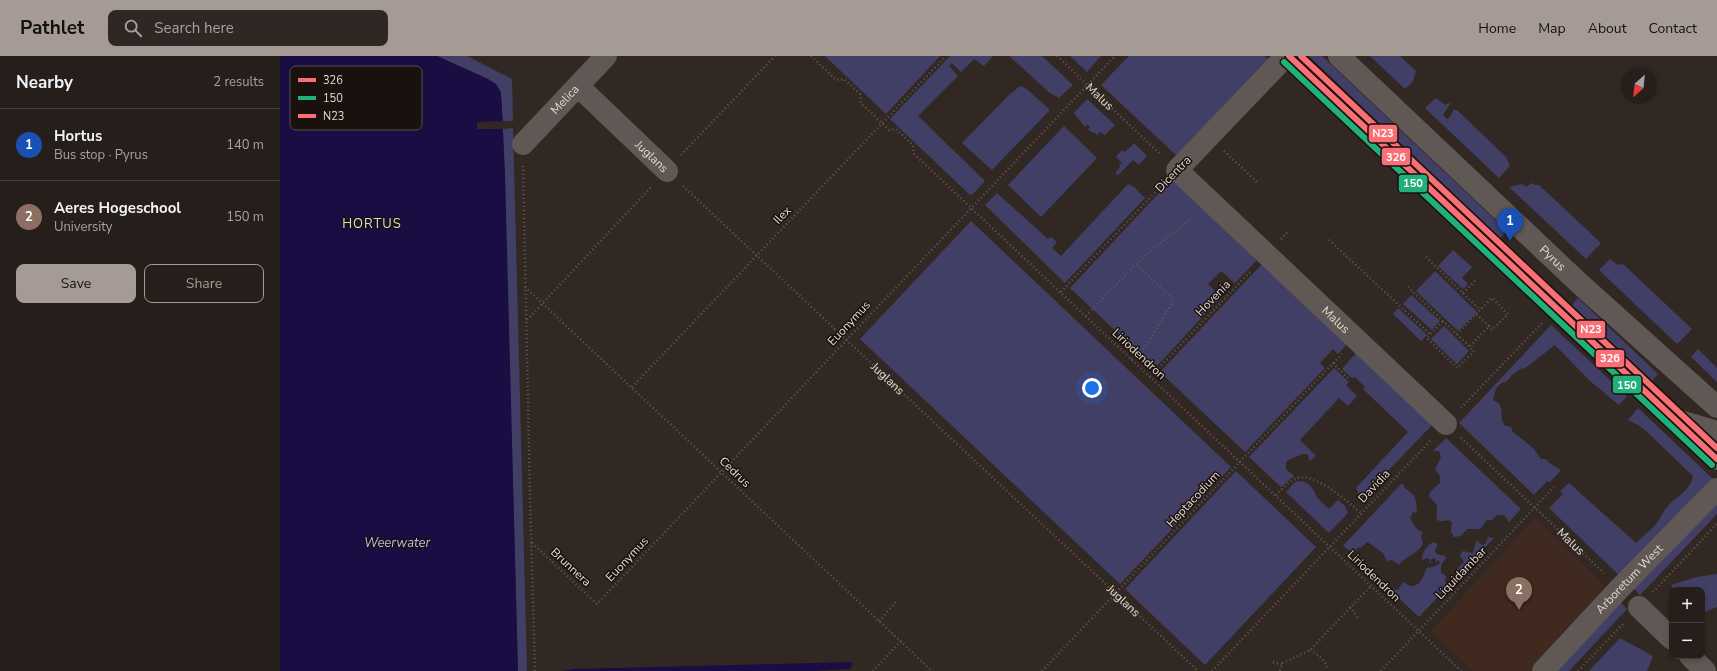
<!DOCTYPE html>
<html lang="en">
<head>
<meta charset="utf-8">
<style>
	:root { --surface:#261e1a; --page:#2e2723; --text:#f1f3f6; --muted:#a4a2a2; --line:#423c39; --accent:#a69a95 }
	body { margin:0; font-family:"Nunito Sans",sans-serif; background:var(--page); color:var(--text) }
	.controls { position:absolute; right:12px; bottom:12px; display:grid; overflow:hidden; border-radius:8px; box-shadow:0 2px 6px #0003 }
	.controls button { width:36px; height:36px; display:grid; place-items:center; padding:0; border:0; border-bottom:1px solid var(--line); background:var(--surface); color:var(--text); font:20px sans-serif }
	.compass { position:absolute; left:1341px; top:12px; width:36px; height:36px; border-radius:50%; background:var(--surface); box-shadow:0 2px 6px #0003; rotate:207deg }
	.you { position:absolute; left:812px; top:332px; width:14px; height:14px; margin:-10px; border:3px solid #fff; border-radius:50%; background:#1a73e8; box-shadow:0 0 0 6px #1a73e833 }
	.badge { display:grid; place-items:center; width:26px; height:26px; border-radius:50%; background:var(--accent); color:#fff; font-size:13px; font-weight:700 }
	.pin { position:absolute; translate:-50% -33px; filter:drop-shadow(0 1px 2px #0008) }
	.pin::after { content:''; position:absolute; top:21px; width:14px; height:12px; background:inherit; clip-path:polygon(0 0,100% 0,50% 100%) }
	.list { margin:0; padding:0; list-style:none }
	h2 { display:flex; justify-content:space-between; align-items:center; height:52px; margin:0; padding:0 16px; font-size:17px }
	h2 small { font-size:13px; font-weight:400; color:var(--muted) }
	.list li { display:grid; grid-template-columns:26px 1fr auto; gap:12px; align-items:center; box-sizing:border-box; height:72px; padding:0 16px; border-top:1px solid var(--line) }
	.list b { display:block; font-size:15px; white-space:nowrap }
	.list p { margin:0; font-size:13px; white-space:nowrap; color:var(--muted) }
	.list em { font-size:13px; font-style:normal; color:var(--muted) }
	.actions { display:flex; gap:8px; padding:12px 16px }
	.actions a { flex:1; padding:9px 0; border:1px solid var(--accent); border-radius:8px; text-align:center; font-size:14px; color:var(--accent) }
	.actions .main { background:var(--accent); color:#111 }
	.icon { flex:none; width:22px; height:22px; fill:none; stroke:currentColor; stroke-width:2; stroke-linecap:round; stroke-linejoin:round }
	.map { position:relative; flex:none; width:1437px; height:615px; overflow:hidden }
	header { display:flex; align-items:center; gap:24px; box-sizing:border-box; height:56px; padding:0 20px; background:var(--accent); color:#111 }
	header strong { font-size:19px }
	nav { display:flex; gap:22px; margin-inline-start:auto; font-size:14px }
	.search { width:280px; height:36px; background:var(--page); display:flex; align-items:center; gap:10px; box-sizing:border-box; padding:0 14px; border-radius:8px; color:var(--muted); font-size:15px }
	main { display:flex }
	aside { flex:1; background:var(--surface) }
	.map>svg:first-child { display:block }
</style>
</head>
<body>
<header>
<strong>Pathlet</strong>
<div class="search"><svg class="icon" aria-label="search" viewBox="0 0 24 24"><circle cx="10" cy="10" r="6"/><path d="M15 15l6 6"/></svg>Search here</div>
<nav><a>Home</a><a>Map</a><a>About</a><a>Contact</a></nav>
</header>
<main>
<aside>
<h2>Nearby<small>2 results</small></h2>
<ul class="list">
<li><span class="badge" style="background:#1a4fb4">1</span><div><b>Hortus</b><p>Bus stop · Pyrus</p></div><em>140 m</em></li>
<li><span class="badge" style="background:#8d6e63">2</span><div><b>Aeres Hogeschool</b><p>University</p></div><em>150 m</em></li>
</ul>
<div class="actions"><a class="main">Save</a><a>Share</a></div>
</aside>
<div class="map">
<svg width="1437" height="615" viewBox="0 0 1437 615">
	<rect width="100%" height="100%" fill="#322823"/>
	<!-- built -->
	<polygon fill="#402a1f" points="1255,462 1328,533 1250,615 1193,615 1151,575"/>
	<!-- green -->
	<g fill="#423f66">
		<polygon points="157,0 187,0 232,23 233,65 223,65 221,42 208,23"/>
		<polygon points="545,0 660,0 606,58"/>
		<polygon points="670,0 713,0 704,10 694,3 681,16 672,7 669,10 678,20 638,60 705,125 693,138 690,139 610,63"/>
		<polygon points="729,0 762,0 793,29 779,42 770,37"/>
		<polygon points="790,0 821,0 807,16"/>
		<polygon points="849,0 984,0 988,3 897,100 821,29"/>
		<polygon points="1029,0 1042,0 1227,175 1220,182"/>
		<polygon points="1090,0 1120,0 1136,15 1133,25 1125,33"/>
		<polygon points="740,30 747,33 770,54 712,114 682,87 728,40"/>
		<polygon points="1156,42 1165,49 1171,46 1163,59 1167,63 1170,61 1174,53 1178,55 1226,101 1230,110 1219,122 1145,52"/>
		<polygon points="807,43 835,69 825,79 820,76 818,79 808,74 810,71 807,68 805,71 794,57"/>
		<polygon points="784,70 817,102 761,161 728,129"/>
		<polygon points="233,72 247,615 238,615 223,73"/>
		<polygon points="854,87 867,100 859,109 853,104 838,119 836,118 836,115 837,115 840,111 839,109 842,107 836,101 842,94 845,96"/>
		<polygon points="892,123 977,204 955,227 941,215 928,228 941,241 875,312 790,232"/>
		<polygon points="1251,127 1255,129 1259,129 1321,187 1306,203 1229,131 1242,128 1247,131"/>
		<polygon points="848,128 854,131 865,142 785,227 705,149 717,137 768,183 771,181 777,186 772,192 781,200"/>
		<polygon points="691,165 951,411 840,528 580,283"/>
		<polygon points="1173,194 1192,211 1182,222 1188,228 1183,233 1158,210"/>
		<polygon points="1330,203 1338,209 1343,208 1412,273 1397,288 1319,214"/>
		<polygon points="982,208 1067,288 1058,298 1053,293 1040,307 1045,312 965,396 880,316"/>
		<polygon points="1155,215 1197,256 1178,275 1136,235"/>
		<polygon points="1131,239 1160,265 1152,274 1123,248"/>
		<polygon points="1298,242 1378,318 1372,325 1292,249"/>
		<polygon points="1118,252 1147,279 1141,285 1113,258"/>
		<path d="M1271,269L1347,340L1339,349L1310,325L1275,289L1244,313L1242,312L1233,318L1226,326C1216,327 1215,336 1213,344L1219,347L1221,352L1222,364L1225,370H1229L1232,372V375L1253,392L1261,403H1266L1268,406L1281,414L1270,426L1267,425L1254,439L1179,367Z"/>
		<polygon points="1164,270 1189,295 1177,308 1151,283"/>
		<polygon points="1418,293 1437,312 1437,326 1411,301"/>
		<polygon points="1076,297 1152,369 1081,443 1076,432 1128,376 1083,333 1085,331 1075,321 1072,322 1062,313"/>
		<polygon points="1054,312 1069,326 1066,329 1077,340 1068,350 1059,342 1020,384 1036,400 1030,405 1027,398 1023,398 1008,404 1006,407 1006,413 1014,420 1001,431 969,401"/>
		<path d="M1358,352L1433,423L1341,521L1269,452L1283,438L1280,435L1289,427L1356,487C1362,481 1375,471 1379,464C1382,459 1383,455 1387,451C1397,439 1409,437 1413,420L1367,376L1360,370L1348,364Z"/>
		<path d="M1166,382L1241,453L1229,466L1224,459H1217L1212,464H1207L1200,473H1187L1181,480L1174,481L1171,475L1172,466L1169,464C1151,468 1158,461 1157,449L1149,440L1150,436L1160,427V420L1155,413L1161,401L1159,395H1153Z"/>
		<polygon points="956,415 1036,491 925,609 845,533"/>
		<path d="M1019,425C1030,425 1032,432 1037,441C1040,445 1045,449 1049,453L1058,444L1065,450L1068,457L1049,477L1006,436L1015,426Z"/>
		<path d="M1121,428H1123C1124,433 1130,435 1134,440C1137,445 1136,451 1137,457L1133,456L1130,462C1134,467 1134,474 1143,476L1141,480L1143,488C1137,499 1126,499 1119,509L1112,504L1107,505L1103,497L1089,487L1087,486L1081,492L1078,491L1076,495L1074,494L1072,496L1063,490Z"/>
		<polygon points="1437,444 1437,458 1360,539 1353,532"/>
		<polygon points="1208,481 1214,482 1179,518 1177,513 1184,506 1180,500 1181,497 1183,495 1193,497 1196,486 1198,485 1200,488 1203,489 1206,487"/>
		<path d="M1153,486L1158,488L1155,494L1156,498L1165,500L1166,502L1161,509V517L1166,520L1165,526L1168,530L1139,561L1109,533L1118,534L1123,526L1130,530C1143,530 1142,520 1147,512L1156,510L1160,507L1158,504H1157V507L1155,506L1156,504L1154,502L1151,503V506L1149,507L1150,504L1148,502L1142,504C1142,497 1146,490 1153,486Z"/>
		<polygon points="1437,518 1437,551 1422,557 1422,534 1394,534 1391,529 1417,521"/>
		<polygon points="1340,546 1347,553 1289,615 1275,615"/>
		<polygon points="1340,582 1373,600 1367,615 1309,615"/>
	</g>
	<!-- water -->
	<g fill="#1a0d44">
		<polygon points="0,0 157,0 208,23 216,28 221,36 225,117 238,615 0,615"/>
		<polygon points="571,606 572,610 570,613 535,615 282,615 294,613"/>
	</g>
	<!-- pier -->
	<polygon fill="#322823" points="225,65 225,73 197,73 197,66"/>
	<g fill="none" stroke-linecap="round" stroke-linejoin="round">
		<!-- path -->
		<g stroke="#605855" stroke-width="2.5" stroke-dasharray="1 3" stroke-linecap="butt">
			<polyline points="531,0 556,24 564,23 580,38 581,47 609,74 616,73 633,89 634,98 1181,615"/>
			<path id="s1" d="M777,0L881,99"/>
			<polyline points="944,95 977,126"/>
			<polyline points="401,99 495,0"/>
			<polyline points="243,110 250,441 255,615"/>
			<path id="s2" d="M403,130L918,615"/>
			<polyline points="1001,183 1008,176"/>
			<polyline points="1049,184 1151,279"/>
			<polyline points="1146,201 1200,254"/>
			<polyline points="245,231 652,615"/>
			<polyline points="1128,231 1194,295 1177,312 1147,282 1163,265"/>
			<polyline points="781,236 882,129"/>
			<polyline points="1183,237 1196,224"/>
			<polyline points="1196,258 1212,242 1228,258 1212,274 1209,270"/>
			<polyline points="806,260 856,208 881,186 915,160"/>
			<polyline points="247,264 372,130"/>
			<polyline points="1177,278 1196,258 1209,270 1189,291"/>
			<polyline points="851,303 866,290 894,244 856,208"/>
			<polyline points="1053,307 1070,324"/>
			<polyline points="870,321 972,214"/>
			<polyline points="352,331 666,0"/>
			<polyline points="1181,352 1262,267"/>
			<path id="s3" d="M1181,382L1324,517"/>
			<path d="M996,439C1002,433 1010,424 1018,422C1036,417 1068,446 1081,457"/>
			<polyline points="252,487 317,548 835,0"/>
			<polyline points="1373,536 1437,468"/>
			<polyline points="1070,551 1079,564"/>
			<polyline points="599,565 617,545"/>
			<path d="M1030,594C1038,599 1046,604 1048,613"/>
			<polyline points="993,606 1003,609"/>
			<polyline points="593,615 621,585"/>
			<polyline points="762,615 1062,298"/>
			<polyline points="932,615 1152,383"/>
			<polyline points="1000,615 1003,607 1030,594 1091,530"/>
			<polyline points="1101,615 1274,431"/>
			<polyline points="1298,615 1344,567"/>
		</g>
		<!-- street -->
		<g stroke="#605854" stroke-width="22">
			<path id="s4" d="M1006,0L897,114L1166,368"/>
			<path id="s5" d="M1059,0L1299,227L1437,351"/>
			<path id="s6" d="M298,30L387,115"/>
			<path id="s7" d="M243,88L326,0"/>
			<polyline points="1359,551 1392,583"/>
			<polyline points="1410,600 1425,615"/>
			<path id="s8" d="M1263,615L1340,532L1437,433"/>
		</g>
		<!-- secondary -->
		<g stroke="#605854" stroke-width="22">
			<polyline points="1009,0 1437,403"/>
			<polyline points="1400,365 1437,376"/>
		</g>
		<!-- bus-1 casing -->
		<g stroke="#19110d" stroke-width="9">
			<polyline id="bus-1" points="1009,0 1437,403"/>
		</g>
		<!-- bus-2 casing -->
		<g stroke="#19110d" stroke-width="9">
			<polyline id="bus-2" points="1004,6 1432,409"/>
		</g>
		<!-- bus-3 casing -->
		<g stroke="#19110d" stroke-width="9">
			<polyline id="bus-3" points="1021,0 1437,392"/>
		</g>
		<!-- bus-1 -->
		<use href="#bus-1" stroke="#fa6e76" stroke-width="6"/>
		<!-- bus-2 -->
		<use href="#bus-2" stroke="#20b07a" stroke-width="6"/>
		<!-- bus-3 -->
		<use href="#bus-3" stroke="#fa6e76" stroke-width="6"/>
	</g>
	<g text-anchor="middle" stroke-width="3" stroke-linejoin="round" paint-order="stroke">
		<!-- street labels -->
		<g font-size="12" fill="#e4d8d2" stroke="#19110d">
			<text dy="4" stroke="none"><textPath href="#s1" startOffset="59">Malus</textPath></text>
			<text dy="4" stroke="none"><textPath href="#s7" startOffset="61">Melica</textPath></text>
			<text dy="4" stroke="none"><textPath href="#s6" startOffset="102">Juglans</textPath></text>
			<text transform="translate(893 118) rotate(-46)" y="4">Dicentra</text>
			<text transform="translate(502 159) rotate(-46)" y="4">Ilex</text>
			<text dy="4" stroke="none"><textPath href="#s5" startOffset="294">Pyrus</textPath></text>
			<text transform="translate(933 242) rotate(-46)" y="4">Hovenia</text>
			<text dy="4" stroke="none"><textPath href="#s4" startOffset="376">Malus</textPath></text>
			<text transform="translate(569 267) rotate(-47)" y="4">Euonymus</text>
			<text transform="translate(859 298) rotate(43)" y="4">Liriodendron</text>
			<text dy="4" stroke="none"><textPath href="#s2" startOffset="281">Juglans</textPath></text>
			<text transform="translate(455 416) rotate(44)" y="4">Cedrus</text>
			<text transform="translate(1094 430) rotate(-47)" y="4">Davidia</text>
			<text transform="translate(913 443) rotate(-47)" y="4">Heptacodium</text>
			<text dy="4" stroke="none"><textPath href="#s3" startOffset="151">Malus</textPath></text>
			<text transform="translate(347 503) rotate(-47)" y="4">Euonymus</text>
			<text transform="translate(291 511) rotate(43)" y="4">Brunnera</text>
			<text transform="translate(1181 517) rotate(-46)" y="4">Liquidambar</text>
			<text transform="translate(1094 520) rotate(44)" y="4">Liriodendron</text>
			<text dy="4" stroke="none"><textPath href="#s8" startOffset="126">Arboretum West</textPath></text>
			<text dy="4" stroke="none"><textPath href="#s2" startOffset="605">Juglans</textPath></text>
		</g>
		<!-- neighbourhood labels -->
		<g font-size="13" letter-spacing="1" fill="#e4d8d2" stroke="#19110d">
			<text x="92" y="172">HORTUS</text>
		</g>
		<!-- water labels -->
		<g font-size="13" font-style="italic" fill="#b7b8f2" stroke="#19110d">
			<text x="117" y="491">Weerwater</text>
		</g>
	</g>
	<!-- legend -->
	<rect x="10" y="10" width="132" height="64" rx="6" fill="#19110d" stroke="#564d48" stroke-width="1"/>
	<rect x="18" y="22" width="18" height="4" fill="#fa6e76"/>
	<rect x="18" y="40" width="18" height="4" fill="#20b07a"/>
	<rect x="18" y="58" width="18" height="4" fill="#fa6e76"/>
	<g font-size="11" fill="#e4d8d2">
		<text x="43" y="28">326</text>
		<text x="43" y="46">150</text>
		<text x="43" y="64">N23</text>
	</g>
	<g stroke="#19110d" stroke-width="1.5">
		<rect x="1088" y="68" width="30" height="19" rx="4" fill="#fa6e76"/>
		<rect x="1101" y="91" width="30" height="19" rx="4" fill="#fa6e76"/>
		<rect x="1118" y="118" width="30" height="19" rx="4" fill="#20b07a"/>
		<rect x="1296" y="264" width="30" height="19" rx="4" fill="#fa6e76"/>
		<rect x="1315" y="293" width="30" height="19" rx="4" fill="#fa6e76"/>
		<rect x="1332" y="319" width="30" height="19" rx="4" fill="#20b07a"/>
	</g>
	<g font-size="11" text-anchor="middle" font-weight="bold" fill="#fff">
		<text x="1103" y="81">N23</text>
		<text x="1116" y="105">326</text>
		<text x="1133" y="131">150</text>
		<text x="1311" y="277">N23</text>
		<text x="1330" y="306">326</text>
		<text x="1347" y="333">150</text>
	</g>
</svg>
<div class="controls">
<button>+</button>
<button>−</button>
</div>
<svg class="compass" viewBox="-18 -18 36 36"><path d="M0-13l5 13h-10z" fill="#e53935"/><path d="M0 13l5-13h-10z" fill="#a4a2a2"/></svg>
<div class="you"></div>
<div class="pin badge" style="left:1230px;top:185px;background:#1a4fb4">1</div>
<div class="pin badge" style="left:1239px;top:554px;background:#8d6e63">2</div>
</div>
</main>
</body>
</html>
